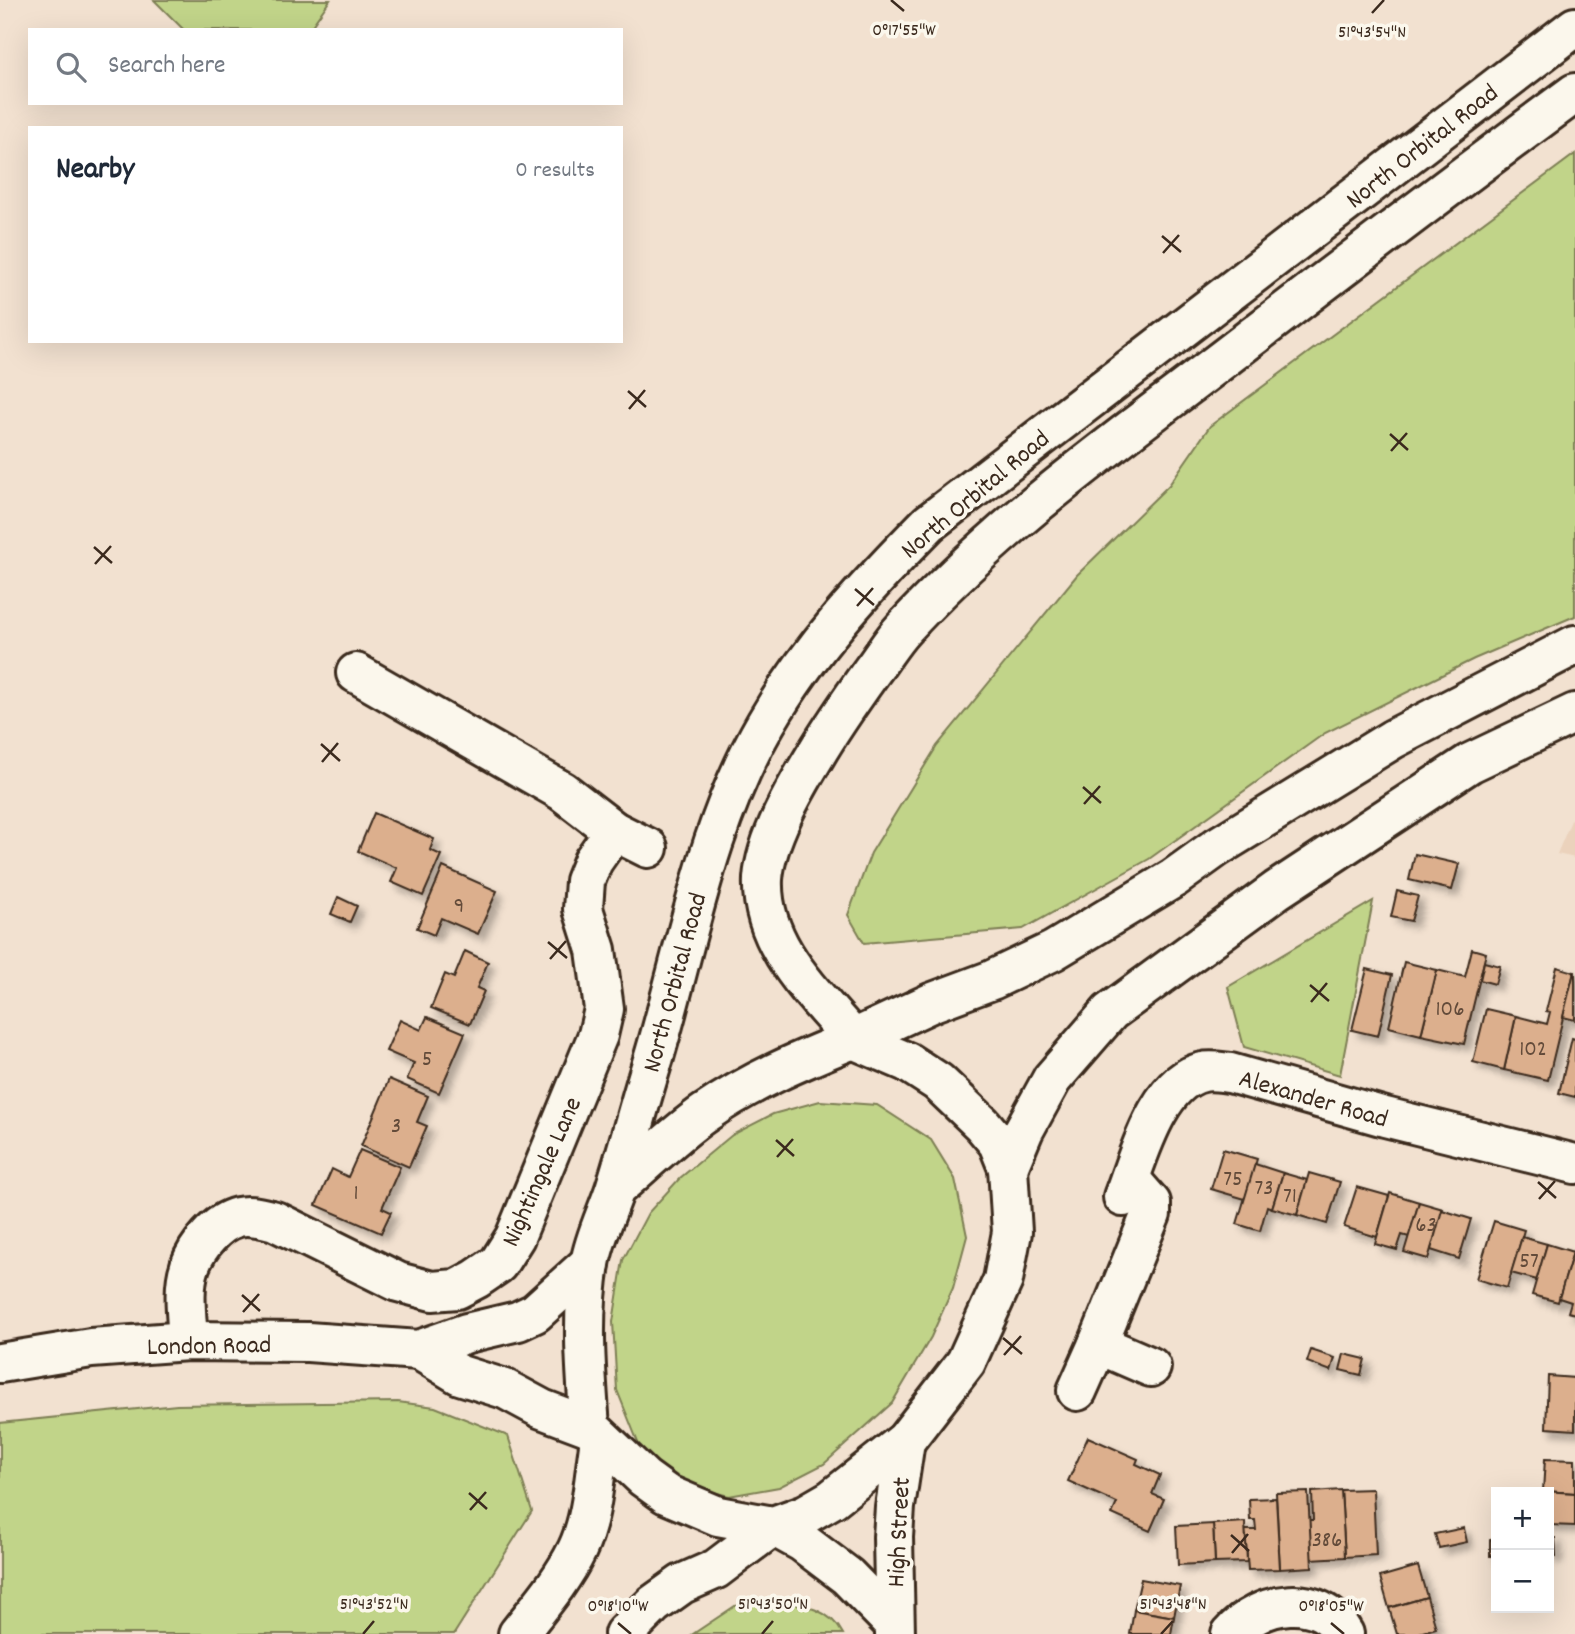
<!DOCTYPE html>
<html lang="en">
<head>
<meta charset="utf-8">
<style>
	:root { --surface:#fff; --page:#f2f2f3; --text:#1f2937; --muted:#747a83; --line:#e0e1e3 }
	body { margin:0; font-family:Dekko,sans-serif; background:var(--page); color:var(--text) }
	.controls { position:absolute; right:21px; bottom:21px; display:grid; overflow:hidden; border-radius:0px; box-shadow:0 7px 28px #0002 }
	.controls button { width:63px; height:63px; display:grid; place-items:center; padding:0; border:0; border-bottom:2px solid var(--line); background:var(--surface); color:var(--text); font:35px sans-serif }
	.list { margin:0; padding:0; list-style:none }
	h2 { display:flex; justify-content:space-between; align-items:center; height:91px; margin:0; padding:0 28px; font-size:30px }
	h2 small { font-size:23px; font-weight:400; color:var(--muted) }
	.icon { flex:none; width:38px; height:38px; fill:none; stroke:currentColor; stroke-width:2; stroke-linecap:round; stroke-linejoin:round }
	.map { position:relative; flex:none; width:1575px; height:1634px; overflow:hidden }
	.search { position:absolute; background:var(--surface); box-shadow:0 7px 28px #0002; left:28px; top:28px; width:595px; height:77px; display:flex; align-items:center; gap:18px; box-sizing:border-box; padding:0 24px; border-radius:0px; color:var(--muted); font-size:26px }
	.panel { position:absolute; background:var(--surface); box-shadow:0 7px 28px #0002; left:28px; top:126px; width:595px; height:217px; border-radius:0px }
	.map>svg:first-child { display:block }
</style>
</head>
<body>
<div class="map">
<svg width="1575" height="1634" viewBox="0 0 1575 1634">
	<defs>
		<filter id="shadow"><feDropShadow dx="6" dy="6" stdDeviation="3.5" flood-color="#0004"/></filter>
	</defs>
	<rect width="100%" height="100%" fill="#f2e1d0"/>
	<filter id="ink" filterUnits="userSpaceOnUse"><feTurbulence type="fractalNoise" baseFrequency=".0143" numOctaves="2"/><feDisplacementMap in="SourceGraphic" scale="14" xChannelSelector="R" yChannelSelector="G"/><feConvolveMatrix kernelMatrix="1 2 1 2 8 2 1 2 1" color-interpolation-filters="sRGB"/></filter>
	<g filter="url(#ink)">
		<!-- built -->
		<polygon fill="#ebd2bc" points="1575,811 1575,858 1557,854"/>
		<!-- green -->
		<g fill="#c1d489" stroke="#7e7f54" stroke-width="2">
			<polygon points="154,0 330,0 309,30 184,30"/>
			<polygon points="1575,154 1575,616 1474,659 1325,733 1149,859 1023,929 864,943 848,915 871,853 937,746 1077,575 1169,485 1210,426"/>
			<polygon points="1373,901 1340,1075 1244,1047 1228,987"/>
			<polygon points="820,1101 877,1105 931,1140 955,1179 967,1236 953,1288 931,1337 892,1403 824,1464 779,1487 729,1496 682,1484 641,1450 617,1390 613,1322 623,1260 648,1213 680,1178 732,1135 773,1114"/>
			<polygon points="398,1402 435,1407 508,1436 532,1511 454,1634 0,1634 0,1423 177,1405"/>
			<path d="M779,1601C804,1605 830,1609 843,1634H693L735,1606Z"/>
		</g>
		<!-- building -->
		<g fill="#dcaf8d" stroke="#3b2a1e" stroke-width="2" filter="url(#shadow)">
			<polygon points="374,813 434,839 430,850 441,855 423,896 391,882 397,868 358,851"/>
			<polygon points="1415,854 1459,864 1452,890 1409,880"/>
			<polygon points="443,867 497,891 478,934 441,918 434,935 417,928"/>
			<polygon points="1397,891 1418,896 1411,921 1391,917"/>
			<polygon points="338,897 357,906 350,922 331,914"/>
			<polygon points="1472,949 1486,953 1464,1044 1421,1035 1437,970 1465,977"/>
			<polygon points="465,951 488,962 477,988 484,991 470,1024 431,1008 445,974 454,978"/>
			<polygon points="1404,962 1437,970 1421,1035 1389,1027"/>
			<polygon points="1484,962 1500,966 1495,984 1480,980"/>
			<polygon points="1557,967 1574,972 1548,1080 1504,1070 1516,1016 1547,1024 1550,1012 1546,1011"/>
			<polygon points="1367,969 1392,975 1378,1036 1352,1030"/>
			<polygon points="1574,972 1575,972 1575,1020 1563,1017"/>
			<polygon points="1486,1009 1516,1016 1504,1070 1473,1062"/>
			<polygon points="427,1017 465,1033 439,1093 407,1079 414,1063 386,1051 400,1020 421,1030"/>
			<polygon points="1572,1038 1575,1039 1575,1097 1559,1093"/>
			<polygon points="389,1079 428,1096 417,1122 427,1126 409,1167 361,1146"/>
			<polygon points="1223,1149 1257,1159 1245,1199 1211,1189"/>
			<polygon points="360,1150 400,1167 382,1208 391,1212 381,1233 316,1205 332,1169 348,1177"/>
			<polygon points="1255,1164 1283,1173 1272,1208 1267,1206 1260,1231 1237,1224"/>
			<polygon points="1283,1173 1307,1180 1297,1215 1272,1208"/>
			<polygon points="1309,1173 1340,1182 1327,1224 1297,1215"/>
			<polygon points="1357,1187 1389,1196 1377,1237 1344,1227"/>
			<polygon points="1390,1193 1419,1202 1409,1237 1402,1235 1397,1250 1375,1244"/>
			<polygon points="1419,1202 1443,1209 1428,1259 1404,1252"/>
			<polygon points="1442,1210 1471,1219 1459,1259 1431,1250"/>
			<polygon points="1494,1221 1524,1230 1507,1288 1476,1279"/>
			<polygon points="1522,1237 1547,1244 1537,1280 1511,1273"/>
			<polygon points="1547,1244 1573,1252 1558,1302 1532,1295"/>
			<polygon points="1575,1246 1575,1314 1568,1312 1571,1302 1559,1298"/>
			<polygon points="1311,1350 1335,1358 1331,1371 1307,1362"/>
			<polygon points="1344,1354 1365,1359 1361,1375 1340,1370"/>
			<polygon points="1548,1376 1575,1378 1575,1430 1546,1428"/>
			<polygon points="1088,1437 1138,1459 1136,1464 1160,1475 1152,1494 1164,1499 1150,1531 1112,1514 1117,1503 1068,1481"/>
			<polygon points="1545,1459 1575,1460 1575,1493 1543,1491"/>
			<polygon points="1373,1489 1376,1555 1345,1557 1341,1490"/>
			<polygon points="1341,1490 1345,1557 1311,1559 1309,1520 1313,1520 1312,1492"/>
			<polygon points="1543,1491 1575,1493 1575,1526 1549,1525 1549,1492"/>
			<polygon points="1308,1492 1312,1567 1280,1569 1276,1493"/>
			<polygon points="1276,1498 1280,1569 1248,1570 1245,1530 1256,1530 1255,1520 1250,1520 1249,1499"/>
			<polygon points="1245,1522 1247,1562 1215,1563 1213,1524"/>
			<polygon points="1213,1524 1215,1563 1178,1565 1176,1526"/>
			<polygon points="1464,1528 1467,1542 1439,1548 1435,1534"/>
			<polygon points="1549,1538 1555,1538 1556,1556 1549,1556"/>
			<polygon points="1496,1539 1496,1556 1490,1556 1490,1540"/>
			<polygon points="1418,1566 1427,1597 1389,1608 1380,1577"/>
			<polygon points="1141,1579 1180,1586 1174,1617 1134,1610"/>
			<polygon points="1427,1597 1436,1628 1416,1634 1397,1634 1389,1608"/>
			<polygon points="1134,1610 1174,1617 1171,1634 1130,1634"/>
		</g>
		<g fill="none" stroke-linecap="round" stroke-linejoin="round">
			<!-- minor casing -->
			<g stroke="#3b2a1e" stroke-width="44">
				<g id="minor">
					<polyline points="356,673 562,791 614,831 648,848"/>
					<polyline points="1130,1179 1151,1203 1151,1214 1098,1344 1151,1367"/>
					<path d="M1123,1197C1138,1159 1157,1081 1203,1072C1211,1070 1221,1072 1230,1073L1385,1117L1575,1164"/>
					<path d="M188,1341C187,1318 182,1289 190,1266C197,1247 217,1222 238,1217C250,1214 264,1218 275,1221L398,1282L432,1291L457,1289L476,1279L498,1264L515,1237L598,1035L604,1009L596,950L583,909L585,881L593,861L614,831"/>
					<polyline points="1077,1391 1098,1344"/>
					<polyline points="773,1526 802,1542 847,1576 893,1623"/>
					<polyline points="895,1634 893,1537 895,1507 905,1441"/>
					<path d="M1231,1634C1259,1601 1320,1590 1344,1634"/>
				</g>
			</g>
			<!-- major casing -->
			<g stroke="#3b2a1e" stroke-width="44">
				<g id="major">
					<polyline points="853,1039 933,1002 992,980 1053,951 1174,878 1217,847 1393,739 1575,645"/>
					<polyline points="1008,1168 1024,1130 1052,1079 1110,1012 1277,890 1470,763 1575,713"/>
					<polyline points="419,1350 460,1375 505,1389 542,1409 590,1427"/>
					<polyline points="0,1363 91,1348 188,1341 308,1342 419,1350 467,1333 518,1321 535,1313 590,1263"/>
				</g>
			</g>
			<!-- highway casing -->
			<g stroke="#3b2a1e" stroke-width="44">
				<g id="highway">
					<path d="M853,1039C814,993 760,945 763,879C766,839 795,789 815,756C832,727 851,700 871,672C882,658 891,642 903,629C1005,518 1129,432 1248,340C1356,257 1465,174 1575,93"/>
					<path d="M615,1189C645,1164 673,1135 705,1113C751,1081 801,1060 853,1039L907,1062L938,1082L982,1124L998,1143L1008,1168L1012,1232L1003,1280L966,1362L905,1441L832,1499L806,1514L773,1526L718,1516L666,1494L644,1478L590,1427C586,1373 581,1318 590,1264C594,1239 607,1213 615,1189C629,1145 640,1101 654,1057C687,945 706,826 766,723C810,647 868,585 929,523L1575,27"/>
					<path d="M518,1634C539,1607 562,1581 577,1550C593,1517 594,1475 600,1439"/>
					<polyline points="624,1634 654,1604 682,1584 716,1569 773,1526"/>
				</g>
			</g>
			<!-- minor -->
			<use href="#minor" stroke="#fbf7ec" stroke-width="38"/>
			<!-- major -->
			<use href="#major" stroke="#fbf7ec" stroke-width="38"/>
			<!-- highway -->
			<use href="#highway" stroke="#fbf7ec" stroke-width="38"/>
		</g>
	</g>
	<!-- ticks -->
	<path fill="none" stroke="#3b2a1e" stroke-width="2.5" d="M891,0L904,11M1372,13L1384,0M1162,236L1181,252M1163,253L1179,235M628,391L646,407M629,409L645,390M1390,434L1408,450M1391,451L1407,433M94,547L112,563M95,564L111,546M855,589L874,605M857,606L873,588M321,744L340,761M322,762L338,743M1083,787L1101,803M1084,804L1100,786M548,942L567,958M550,959L566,941M1310,985L1329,1001M1311,1002L1327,983M776,1140L794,1156M777,1157L793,1139M1538,1182L1556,1198M1539,1199L1555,1181M242,1295L260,1311M243,1312L259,1294M1003,1338L1022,1354M1004,1355L1021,1336M469,1493L487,1509M470,1510L486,1492M1231,1535L1249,1551M1232,1553L1248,1534M618,1623L631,1634M1331,1623L1344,1634M363,1634L374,1621M762,1634L773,1621M1161,1634L1173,1621"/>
	<g text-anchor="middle" stroke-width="7" stroke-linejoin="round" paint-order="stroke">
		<!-- number labels -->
		<g font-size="23" fill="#634b3a">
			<text x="459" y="912">9</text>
			<text x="1450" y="1015">106</text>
			<text x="1533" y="1055">102</text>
			<text x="427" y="1065">5</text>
			<text x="396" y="1132">3</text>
			<text x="1233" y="1185">75</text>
			<text x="1264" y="1194">73</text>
			<text x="356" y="1199">1</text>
			<text x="1290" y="1202">71</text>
			<text x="1426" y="1231">63</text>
			<text x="1529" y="1267">57</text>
			<text x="1327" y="1546">386</text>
		</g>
		<!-- street labels -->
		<g font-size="26" fill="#3b2a1e" stroke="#fbf7ec">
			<text transform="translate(1421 145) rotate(-38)" y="9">North Orbital Road</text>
			<text transform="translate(974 493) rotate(-40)" y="9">North Orbital Road</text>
			<text transform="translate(673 982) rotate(-75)" y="9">North Orbital Road</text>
			<text transform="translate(1314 1097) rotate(16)" y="9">Alexander Road</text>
			<text transform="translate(540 1171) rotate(-66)" y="9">Nightingale Lane</text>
			<text transform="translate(209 1344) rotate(-1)" y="9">London Road</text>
			<text transform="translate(897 1532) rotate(-87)" y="9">High Street</text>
		</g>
	</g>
	<g font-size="18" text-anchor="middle" fill="#3b2a1e" stroke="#fbf7ec" stroke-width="7" stroke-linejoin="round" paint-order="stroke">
		<text x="904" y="35">0°17'55"W</text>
		<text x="1372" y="37">51°43'54"N</text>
		<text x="374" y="1609">51°43'52"N</text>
		<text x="773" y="1609">51°43'50"N</text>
		<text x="1173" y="1609">51°43'48"N</text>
		<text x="618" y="1611">0°18'10"W</text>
		<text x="1331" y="1611">0°18'05"W</text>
	</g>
</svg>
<div class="controls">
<button>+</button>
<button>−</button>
</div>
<div class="search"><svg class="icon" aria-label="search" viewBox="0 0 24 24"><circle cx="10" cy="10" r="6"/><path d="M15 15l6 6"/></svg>Search here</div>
<section class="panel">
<h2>Nearby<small>0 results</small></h2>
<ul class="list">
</ul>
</section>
</div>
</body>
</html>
